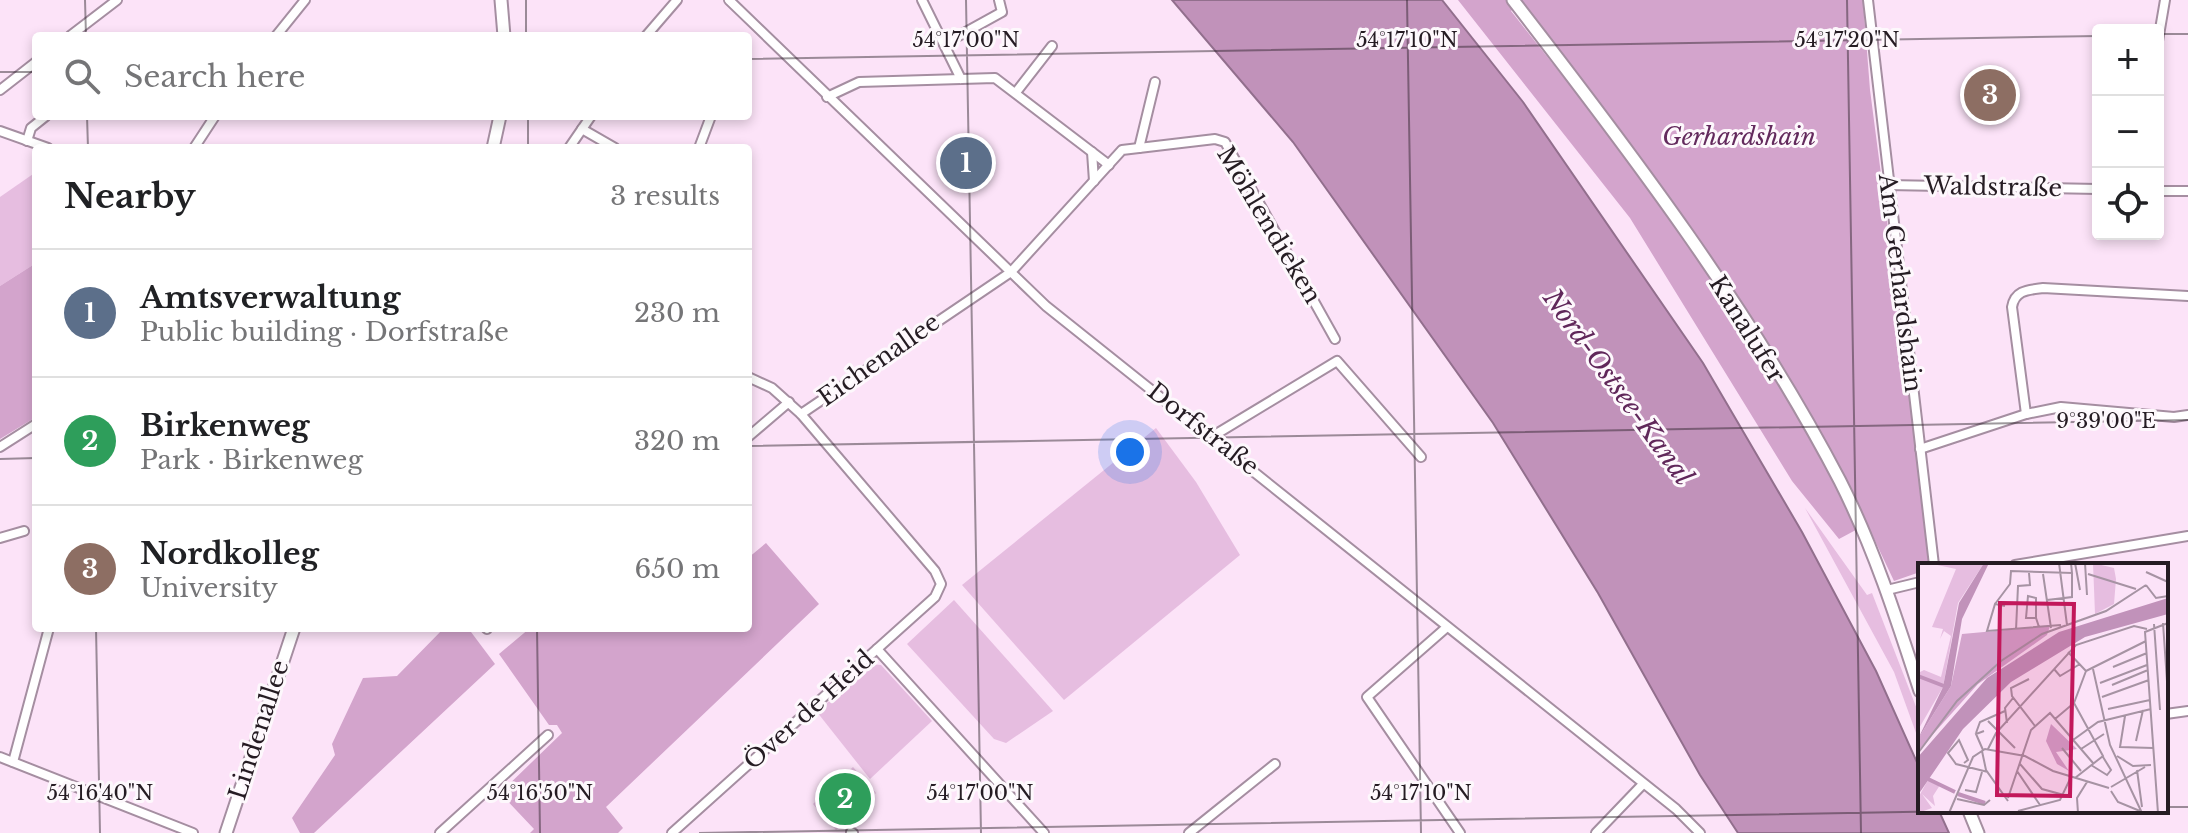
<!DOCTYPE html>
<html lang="en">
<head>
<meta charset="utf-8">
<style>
	:root { --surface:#fff; --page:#f6f6f6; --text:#202124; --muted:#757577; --line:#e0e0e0; --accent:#b45309 }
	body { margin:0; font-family:"Libre Baskerville",serif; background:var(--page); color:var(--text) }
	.controls { position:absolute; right:24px; top:24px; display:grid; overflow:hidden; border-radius:8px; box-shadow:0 4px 12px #0003 }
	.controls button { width:72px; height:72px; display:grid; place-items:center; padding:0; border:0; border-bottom:2px solid var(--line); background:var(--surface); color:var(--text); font:40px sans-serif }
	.you { position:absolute; left:1130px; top:452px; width:28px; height:28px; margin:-20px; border:6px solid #fff; border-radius:50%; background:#1a73e8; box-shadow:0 0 0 12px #1a73e833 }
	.badge { display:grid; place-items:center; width:52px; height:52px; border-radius:50%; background:var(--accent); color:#fff; font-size:26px; font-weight:700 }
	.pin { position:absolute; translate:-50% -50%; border:4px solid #fff; box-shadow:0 2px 8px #0006 }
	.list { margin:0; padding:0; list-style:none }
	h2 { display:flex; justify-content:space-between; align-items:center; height:104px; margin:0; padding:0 32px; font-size:34px }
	h2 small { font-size:26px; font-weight:400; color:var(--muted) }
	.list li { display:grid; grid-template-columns:52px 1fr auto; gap:24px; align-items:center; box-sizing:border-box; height:128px; padding:0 32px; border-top:2px solid var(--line) }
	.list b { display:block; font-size:30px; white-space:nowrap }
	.list p { margin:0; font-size:26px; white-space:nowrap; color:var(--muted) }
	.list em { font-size:26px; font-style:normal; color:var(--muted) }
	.icon { flex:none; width:44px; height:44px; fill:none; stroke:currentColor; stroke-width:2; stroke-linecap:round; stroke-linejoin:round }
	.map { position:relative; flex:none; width:2188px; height:833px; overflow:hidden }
	.search { position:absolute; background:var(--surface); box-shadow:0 4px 12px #0003; left:32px; top:32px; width:720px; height:88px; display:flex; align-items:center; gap:20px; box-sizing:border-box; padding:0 28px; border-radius:8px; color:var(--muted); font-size:30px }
	.panel { position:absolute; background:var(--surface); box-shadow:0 4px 12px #0003; left:32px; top:144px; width:720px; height:488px; border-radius:8px }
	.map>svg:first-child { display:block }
</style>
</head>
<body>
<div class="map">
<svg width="2188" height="833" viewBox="0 0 2188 833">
	<rect width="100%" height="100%" fill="#fce3f8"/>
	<!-- green -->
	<g fill="#e6bde0">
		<polygon points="36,172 36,263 0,286 0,197"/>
		<polygon points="1156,428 1196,482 1240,555 1064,700 962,585"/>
		<polygon points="1805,508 1867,595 1872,593 1920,717 1920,744 1894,672"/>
		<polygon points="954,600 1053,711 1006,743 994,739 907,644"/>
		<polygon points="871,664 881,665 932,721 870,779 817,712"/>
		<polygon points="853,767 876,793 836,830 813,804"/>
	</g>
	<!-- forest -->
	<g fill="#d3a4cc" fill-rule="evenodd">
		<path d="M1458,0H1863L1870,90L1932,565H1920V572L1894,581L1867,524L1839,539L1792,481L1630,218ZM1513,9L1572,88L1576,93L1511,11Z"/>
		<polygon points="36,263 36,417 0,439 0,286"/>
		<polygon points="766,543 819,604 606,807 623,828 618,833 530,833 534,829 500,793 562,733 557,725 549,725 499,654 530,628 748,628 748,558"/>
		<polygon points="444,628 468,628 495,664 314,833 300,833 292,818 335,755 332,744 363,678 397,676"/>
	</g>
	<!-- water -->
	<polygon fill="#c192ba" stroke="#926f8d" stroke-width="2" points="1172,0 1442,0 1523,102 1703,363 1802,532 1876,671 1920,769 1920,811 1939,811 1949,833 1738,833 1700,775 1598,593 1493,423 1293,142"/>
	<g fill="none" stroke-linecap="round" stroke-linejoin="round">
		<!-- street casing -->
		<g stroke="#a58ea1" stroke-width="12">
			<g id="street">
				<polyline points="729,0 1046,306 1676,809 1700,833"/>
				<polyline points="922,0 961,79"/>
				<polyline points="1868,0 1934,565"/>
				<polyline points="70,36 117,0"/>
				<polyline points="276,36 305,0"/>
				<polyline points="646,36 677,0"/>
				<polyline points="2158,41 2165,0"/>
				<polyline points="944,44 1002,12 999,0"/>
				<polyline points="0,90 36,62"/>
				<polyline points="1017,91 1052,46"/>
				<polyline points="827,97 859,82 995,78 1109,165"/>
				<polyline points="582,129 615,148"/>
				<polyline points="0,131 48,148"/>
				<polyline points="27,141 31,128 46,116"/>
				<polyline points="194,148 215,116"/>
				<polyline points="569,148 591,116"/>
				<polyline points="699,148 711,116"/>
				<polyline points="1139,148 1155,82"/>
				<polyline points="1092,152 1094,181"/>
				<polyline points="1888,185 2098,189"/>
				<polyline points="2158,191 2188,191"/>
				<polyline points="801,414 1011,272 1122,150 1215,139 1225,142 1335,339"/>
				<path d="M2026,414L2012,307C2015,290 2028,290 2043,288L2188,296"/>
				<polyline points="1213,436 1337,361 1421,457"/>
				<polyline points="748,437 789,402"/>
				<polyline points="0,447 36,424"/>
				<polyline points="1920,449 2026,414 2061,407 2174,417 2188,415"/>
				<polyline points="0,538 24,531"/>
				<polyline points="2015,565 2188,536"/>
				<polyline points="1887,590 1920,582"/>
				<polyline points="1447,627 1367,697 1460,833"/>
				<polyline points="486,628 487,629"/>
				<polyline points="877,649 1044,833"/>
				<polyline points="2166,714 2188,711"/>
				<polyline points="0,757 193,833"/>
				<polyline points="13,762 49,628"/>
				<polyline points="851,832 853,833"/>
				<polyline points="440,833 548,735"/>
				<polyline points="672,833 935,597 941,584 935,571 801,414 772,388 748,377"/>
				<polyline points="1189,833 1275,764"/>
				<polyline points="1596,833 1643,784"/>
			</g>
		</g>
		<!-- secondary casing -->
		<g stroke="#a58ea1" stroke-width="15">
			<g id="secondary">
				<polyline points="501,0 504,36"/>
				<path d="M1513,0C1630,151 1752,312 1840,481C1874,548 1897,620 1920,691"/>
				<polyline points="493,148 500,116"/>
				<polyline points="1969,811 1978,833"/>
				<polyline points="226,833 294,628"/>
			</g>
		</g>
		<!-- street -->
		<use href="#street" stroke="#fff" stroke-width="8"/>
		<!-- secondary -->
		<use href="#secondary" stroke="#fff" stroke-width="11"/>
	</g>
	<!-- ticks -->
	<path fill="none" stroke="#251c23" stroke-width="2" stroke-opacity="0.45" d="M85,0L86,36M526,0V36M966,0L981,833M1407,0L1421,833M1847,0L1861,833M2158,34H2188M748,59L2098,36M0,72H36M87,116L88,148M528,116V148M748,446L2188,420M0,459L36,458M96,628L100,833M537,628L540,833M2166,807H2188M699,833L1959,811"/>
	<g text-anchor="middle" stroke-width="6" stroke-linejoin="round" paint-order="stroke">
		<!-- park labels -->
		<g font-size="24" font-style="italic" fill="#632a5d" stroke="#fdf8fc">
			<text x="1739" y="145">Gerhardshain</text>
		</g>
		<!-- street labels -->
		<g font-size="24" fill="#251c23" stroke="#fdf8fc">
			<text transform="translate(1993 187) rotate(1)" y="8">Waldstraße</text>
			<text transform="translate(1269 225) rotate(59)" y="8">Möhlendieken</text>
			<text transform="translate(1900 283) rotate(83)" y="8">Am Gerhardshain</text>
			<text transform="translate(1747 329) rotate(58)" y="8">Kanalufer</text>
			<text transform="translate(879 360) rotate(-35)" y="8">Eichenallee</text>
			<text transform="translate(1203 429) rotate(38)" y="8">Dorfstraße</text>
			<text transform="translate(809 710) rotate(-42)" y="8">Över de Heid</text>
			<text transform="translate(259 730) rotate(-72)" y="8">Lindenallee</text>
		</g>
		<!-- water labels -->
		<g font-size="26" font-style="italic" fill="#60275a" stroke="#fdf8fc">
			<text transform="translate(1618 387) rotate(54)" y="9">Nord-Ostsee-Kanal</text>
		</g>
	</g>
	<!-- overview -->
	<g transform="translate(1918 563)">
		<rect width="250" height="250" fill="#fce3f8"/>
		<path d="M10,0H66L40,40L25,124L0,167V110L6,107L23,114L33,73L26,68L22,76L25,66L14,64L38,6ZM175,0L196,5L198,16L196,41L177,51ZM10,217L22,222L15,233L17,243L4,231L14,245L0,250V235Z" fill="#e6bde0"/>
		<path d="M132,63L129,72L60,121L0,188V176L33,123L44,71ZM133,161L159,186L138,189L151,208L139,201L128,178Z" fill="#d3a4cc"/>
		<path d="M66,0H71L44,56L33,123L0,176L25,124L41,40ZM250,35V51L167,74L93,119L45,166L0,232V194L69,115L141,69Z" fill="#c192ba"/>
		<path fill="none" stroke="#c192ba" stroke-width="4" d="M0,113L26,123M10,216L37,229M40,231L67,240"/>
		<path fill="none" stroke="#a693a3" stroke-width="2" d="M141,0L149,62M157,0L162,27M167,0L169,32M228,9L250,19M125,11L133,65M170,11L218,26M228,22L238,35L250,33M129,37L154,34V10M77,41L92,21L93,8L154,10L153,0M87,43L77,41L69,68L143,62M118,55V35L110,33L108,55H118L121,64M245,60L250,133M236,61L242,147M98,67L100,23L112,22L111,10M150,89L168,108M195,104L229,90M136,106L142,113L162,101M175,106L192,182L224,250M168,108L228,78M111,116L93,125L94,133L117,163M182,120L229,102M194,122L230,107M184,134L231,117M156,140L185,193L157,215M190,146L232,137M207,153L202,184L235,185M137,156L156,140L168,108M70,158L97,185M89,160L87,145L95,135M58,170L62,159L87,148M155,177L180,159L233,146M218,178L225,147M144,185L163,208M70,186L78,170L158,82L216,63L229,66M163,186L186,171M65,187L58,171L66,168M64,188L68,207L90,238M0,190L39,138L83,98L124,71L188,48L228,22M199,193L215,203L233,202M46,200L50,197L41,177L30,190L38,201L70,209M102,201L124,226L146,232M173,202L189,212L193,207L185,194M219,207L224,244M99,208L122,242M193,224L227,204M47,227L58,229L64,209M193,228L200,239L222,248M90,235L113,167L132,150L175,200M39,236L66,242L72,237M100,248L142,237L153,214M31,250L55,194L67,186L107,193L135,208L191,225M160,250L159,235L169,219M240,250L227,69L250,60"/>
		<path fill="#c2185b" fill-opacity="0.15" stroke="#c2185b" stroke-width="4" d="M82,40L156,41L152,233L79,232Z"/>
		<rect width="250" height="250" fill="none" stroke="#251c23" stroke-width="4"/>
	</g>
	<g font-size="20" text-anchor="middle" fill="#251c23" stroke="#fdf8fc" stroke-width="6" stroke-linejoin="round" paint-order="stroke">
		<text x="966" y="47">54°17'00"N</text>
		<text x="1407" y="47">54°17'10"N</text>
		<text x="1847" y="47">54°17'20"N</text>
		<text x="2106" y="428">9°39'00"E</text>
		<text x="100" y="800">54°16'40"N</text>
		<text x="540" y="800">54°16'50"N</text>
		<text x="980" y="800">54°17'00"N</text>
		<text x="1421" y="800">54°17'10"N</text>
	</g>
</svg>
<div class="controls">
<button>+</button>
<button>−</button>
<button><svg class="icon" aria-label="locate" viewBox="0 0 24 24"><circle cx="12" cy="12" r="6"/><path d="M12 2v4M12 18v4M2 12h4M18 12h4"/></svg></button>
</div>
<div class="you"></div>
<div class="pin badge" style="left:966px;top:163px;background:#5c6f8a">1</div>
<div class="pin badge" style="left:845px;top:799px;background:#2e9e5b">2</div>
<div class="pin badge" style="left:1990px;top:95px;background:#8d6e63">3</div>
<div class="search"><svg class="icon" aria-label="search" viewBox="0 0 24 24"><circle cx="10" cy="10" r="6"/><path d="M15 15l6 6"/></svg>Search here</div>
<section class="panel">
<h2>Nearby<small>3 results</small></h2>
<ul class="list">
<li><span class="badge" style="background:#5c6f8a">1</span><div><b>Amtsverwaltung</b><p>Public building · Dorfstraße</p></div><em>230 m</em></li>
<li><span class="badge" style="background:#2e9e5b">2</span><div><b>Birkenweg</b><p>Park · Birkenweg</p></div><em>320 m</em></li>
<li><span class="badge" style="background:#8d6e63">3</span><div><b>Nordkolleg</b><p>University</p></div><em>650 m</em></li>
</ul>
</section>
</div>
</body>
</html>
